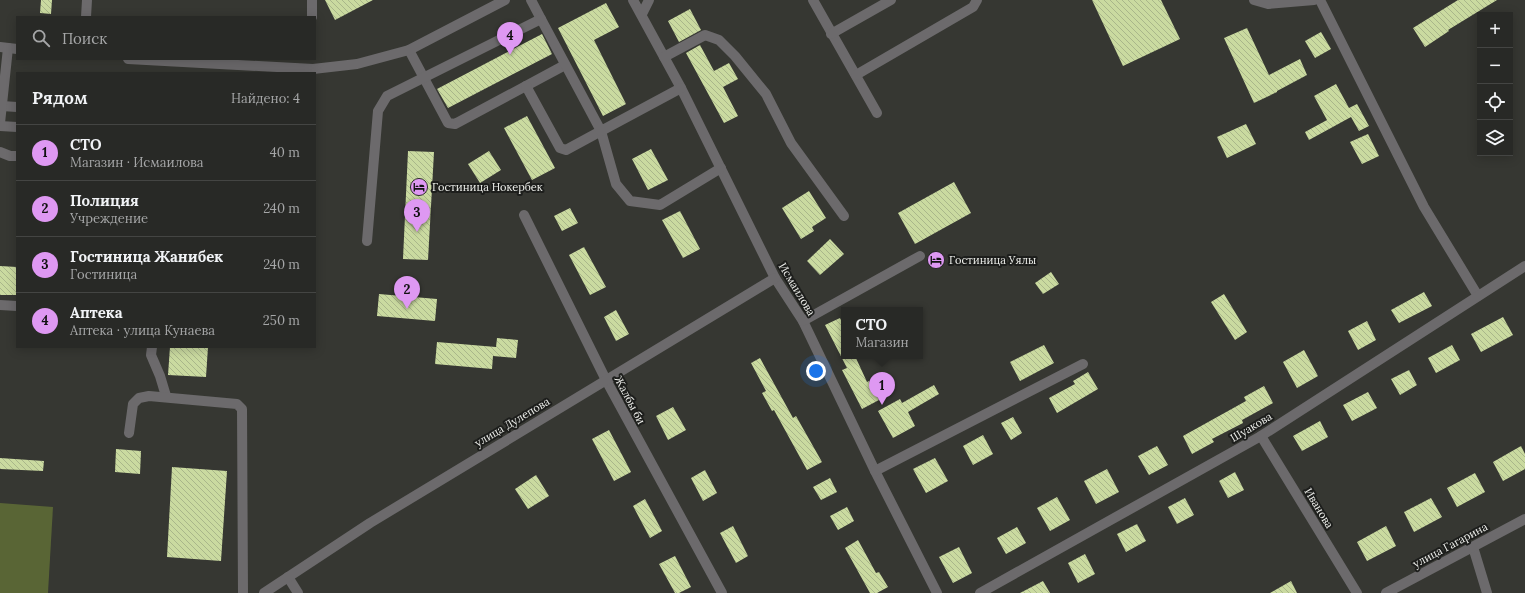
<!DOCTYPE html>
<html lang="ru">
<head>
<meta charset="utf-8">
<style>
	:root { --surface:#282926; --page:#343532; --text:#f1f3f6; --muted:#a5a6a7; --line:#444543; --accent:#de98f2 }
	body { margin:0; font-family:Lora,serif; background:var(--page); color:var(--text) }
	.controls { position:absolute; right:12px; top:12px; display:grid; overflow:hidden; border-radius:0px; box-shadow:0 2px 10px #0003 }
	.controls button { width:36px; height:36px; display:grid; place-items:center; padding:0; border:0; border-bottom:1px solid var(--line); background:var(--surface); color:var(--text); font:20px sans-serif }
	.you { position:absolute; left:816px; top:371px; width:14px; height:14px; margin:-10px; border:3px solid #fff; border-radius:50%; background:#1a73e8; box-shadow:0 0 0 6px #1a73e833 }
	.badge { display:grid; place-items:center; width:26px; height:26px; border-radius:50%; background:var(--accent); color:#111; font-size:13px; font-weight:700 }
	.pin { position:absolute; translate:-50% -33px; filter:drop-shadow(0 1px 2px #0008) }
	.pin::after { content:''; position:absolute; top:21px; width:14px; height:12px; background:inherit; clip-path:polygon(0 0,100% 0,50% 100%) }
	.popup { position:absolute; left:841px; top:307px; width:82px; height:52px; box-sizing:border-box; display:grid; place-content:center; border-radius:0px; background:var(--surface); filter:drop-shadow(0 1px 3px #0005); font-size:13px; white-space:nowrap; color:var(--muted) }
	.popup b { font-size:15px; color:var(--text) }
	.popup::after { content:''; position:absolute; left:50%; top:100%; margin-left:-8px; border:8px solid transparent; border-top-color:var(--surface) }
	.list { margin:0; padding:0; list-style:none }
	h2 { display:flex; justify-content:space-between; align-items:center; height:52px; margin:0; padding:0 16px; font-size:17px }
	h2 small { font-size:13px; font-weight:400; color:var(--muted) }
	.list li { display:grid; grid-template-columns:26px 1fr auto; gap:12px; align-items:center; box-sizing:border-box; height:56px; padding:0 16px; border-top:1px solid var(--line) }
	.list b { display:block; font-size:15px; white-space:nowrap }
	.list p { margin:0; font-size:13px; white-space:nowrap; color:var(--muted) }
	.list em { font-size:13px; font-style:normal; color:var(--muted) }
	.icon { flex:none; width:22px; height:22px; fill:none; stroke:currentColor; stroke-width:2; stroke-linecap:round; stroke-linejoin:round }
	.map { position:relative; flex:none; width:1525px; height:593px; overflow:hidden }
	.search { position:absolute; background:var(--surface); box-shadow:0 2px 10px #0003; left:16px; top:16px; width:300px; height:44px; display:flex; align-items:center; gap:10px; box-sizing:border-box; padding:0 14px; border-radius:0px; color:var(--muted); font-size:15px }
	.panel { position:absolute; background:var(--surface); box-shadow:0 2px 10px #0003; left:16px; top:72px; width:300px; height:276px; border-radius:0px }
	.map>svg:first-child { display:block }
</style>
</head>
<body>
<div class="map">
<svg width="1525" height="593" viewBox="0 0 1525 593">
	<defs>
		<pattern id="building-back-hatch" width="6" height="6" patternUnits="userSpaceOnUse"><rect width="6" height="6" fill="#cadaa0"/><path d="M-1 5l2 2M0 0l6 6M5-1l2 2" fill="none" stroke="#a9b68a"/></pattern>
	</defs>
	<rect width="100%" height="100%" fill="#363732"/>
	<!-- pitch -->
	<polygon fill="#596535" points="0,503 53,507 48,593 0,593"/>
	<!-- building -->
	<g fill="url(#building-back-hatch)">
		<polygon points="41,0 52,0 51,14 40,13"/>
		<polygon points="325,0 373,0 335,20"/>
		<polygon points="1092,0 1161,0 1180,39 1123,66"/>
		<polygon points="1458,0 1497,0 1448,30 1449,31 1425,47 1413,28"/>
		<polygon points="606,3 619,27 594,40 626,104 603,116 558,28"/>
		<polygon points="690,9 701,30 679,42 668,21"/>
		<polygon points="1247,28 1269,75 1300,59 1307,75 1277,91 1277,92 1254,103 1224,38"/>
		<polygon points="1321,32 1331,49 1315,58 1305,41"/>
		<polygon points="542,34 552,54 448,108 437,89"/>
		<polygon points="700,45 714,71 729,63 738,79 723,87 738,116 724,123 686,53"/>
		<polygon points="1336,84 1349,108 1357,104 1369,126 1359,131 1351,117 1309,140 1305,132 1327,120 1314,96"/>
		<polygon points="527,116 555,168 532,180 504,128"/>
		<polygon points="1246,124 1256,144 1227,158 1217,137"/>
		<polygon points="1368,134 1379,156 1362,164 1350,142"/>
		<polygon points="651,149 668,180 648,190 632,159"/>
		<polygon points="408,151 434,152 428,260 403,259"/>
		<polygon points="489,151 501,170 480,183 468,164"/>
		<polygon points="954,182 971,213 915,244 898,213"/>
		<polygon points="809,191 826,218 812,227 814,231 801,239 782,208"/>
		<polygon points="570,208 578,223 562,231 554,216"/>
		<polygon points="680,211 700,249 683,258 662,220"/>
		<polygon points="830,239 844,254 820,275 807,261"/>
		<polygon points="584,247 606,287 590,295 569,255"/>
		<polygon points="0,266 17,267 17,295 0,295"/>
		<polygon points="1051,272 1059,284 1043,294 1035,283"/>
		<polygon points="1424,292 1432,306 1399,323 1391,310"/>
		<polygon points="379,294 437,299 435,321 377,316"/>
		<polygon points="1224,294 1247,332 1235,340 1211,302"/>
		<polygon points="616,310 629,334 616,341 604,317"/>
		<polygon points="1503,317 1513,335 1481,352 1471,334"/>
		<polygon points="840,318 844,326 844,356 855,356 867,382 869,381 879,400 862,409 842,370 847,368 825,325"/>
		<polygon points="1367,321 1376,340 1358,350 1348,331"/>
		<polygon points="497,338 518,340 516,358 493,356 492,369 435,364 437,342 496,347"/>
		<polygon points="1044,345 1054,363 1020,381 1010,362"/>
		<polygon points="1452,345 1460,360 1436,373 1428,358"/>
		<polygon points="170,347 208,347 206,377 168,375"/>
		<polygon points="1304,350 1318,376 1297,388 1283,362"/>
		<polygon points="760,358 793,418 796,416 822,462 807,470 774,410 772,411 762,393 766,391 751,363"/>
		<polygon points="1409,370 1417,385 1400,395 1391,379"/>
		<polygon points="1088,372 1098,389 1057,413 1049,398 1075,384 1073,381"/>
		<polygon points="934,385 939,394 908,412 915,426 893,438 878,411 900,399 902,403"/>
		<polygon points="1264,386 1273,403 1242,420 1243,423 1212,439 1214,442 1192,454 1183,436 1246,401 1244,397"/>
		<polygon points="1368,392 1377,408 1352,421 1343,405"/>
		<polygon points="673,407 686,430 668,440 656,416"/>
		<polygon points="1013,417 1022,433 1011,440 1001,423"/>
		<polygon points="1320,421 1328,437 1302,451 1293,436"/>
		<polygon points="609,430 631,472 614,481 592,439"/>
		<polygon points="983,435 993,454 973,465 963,446"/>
		<polygon points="1157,446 1168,465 1149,475 1138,456"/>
		<polygon points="1521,446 1525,454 1525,469 1503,481 1493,462"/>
		<polygon points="116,449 141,451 140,474 115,472"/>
		<polygon points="0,458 44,461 43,471 0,469"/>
		<polygon points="935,458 948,481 926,493 913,469"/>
		<polygon points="172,467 227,471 221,561 167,557"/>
		<polygon points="1107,469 1119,492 1096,504 1084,481"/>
		<polygon points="705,470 717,493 703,501 691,478"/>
		<polygon points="1235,472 1244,490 1228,498 1219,481"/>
		<polygon points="1475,473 1485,492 1457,507 1447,488"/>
		<polygon points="536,475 549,496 528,509 515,489"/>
		<polygon points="830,478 837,492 821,500 813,487"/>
		<polygon points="1057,497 1070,520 1050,531 1037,508"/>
		<polygon points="1185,498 1194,515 1177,524 1168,507"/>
		<polygon points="1431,498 1442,517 1414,532 1404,512"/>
		<polygon points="645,499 662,531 650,538 633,506"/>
		<polygon points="847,507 854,521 838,530 830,516"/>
		<polygon points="1137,524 1146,541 1126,552 1117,534"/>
		<polygon points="733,526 748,556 736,563 720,533"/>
		<polygon points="1386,526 1396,546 1367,561 1357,542"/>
		<polygon points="1017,527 1026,543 1006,554 997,538"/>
		<polygon points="858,540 876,573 879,572 888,587 877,593 870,593 845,548"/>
		<polygon points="959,547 972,573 953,583 939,557"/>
		<polygon points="1085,554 1095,574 1078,583 1068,563"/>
		<polygon points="675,556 691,587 679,593 675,593 659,564"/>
		<polygon points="1043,581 1050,593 1020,593"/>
		<polygon points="1291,581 1297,593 1270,593"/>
	</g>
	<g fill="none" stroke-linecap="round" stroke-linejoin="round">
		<!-- minor -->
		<g stroke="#6c6a6c" stroke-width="10">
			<polyline points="312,0 312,17"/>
			<polyline points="531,0 541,19"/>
			<polyline points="633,0 681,88 775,278 803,321 875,471 937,593"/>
			<polyline points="813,0 877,113"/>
			<polyline points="1254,0 1268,4 1314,0"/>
			<polyline points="1320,0 1424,207 1478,296"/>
			<polyline points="642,14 649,0"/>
			<polyline points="86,17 87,0"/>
			<polyline points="831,34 891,0"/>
			<polyline points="0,47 17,49"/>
			<polyline points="409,50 448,123 455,124 565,65"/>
			<polyline points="664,57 705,35 719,40 735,56 766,94 791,143 844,216"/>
			<polyline points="128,59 313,69 357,64 409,50 505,0"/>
			<polyline points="856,75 973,7 977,0"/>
			<polyline points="526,86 560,148 566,150 601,131 616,184 630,201 660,205 721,168"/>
			<polyline points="2,106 17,107"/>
			<polyline points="0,123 8,48"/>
			<polyline points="0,126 17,127"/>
			<polyline points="0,152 10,156 17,156"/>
			<polyline points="524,215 606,380 722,593"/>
			<polyline points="367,241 378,111 387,96 541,19 601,131 681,88"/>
			<polyline points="0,305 17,306"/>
			<polyline points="803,321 920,256"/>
			<polyline points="152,347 151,355 160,376 166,396"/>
			<polyline points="129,433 133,404 139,398 149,396 237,404 242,409 243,593"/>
			<polyline points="1261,436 1357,593"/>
			<polyline points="875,471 1083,364"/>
			<polyline points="1473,547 1487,593"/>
			<polyline points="288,577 298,593"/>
			<polyline points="264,593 370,523 775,278"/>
			<polyline points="980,593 1261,436 1525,266"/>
			<polyline points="1386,593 1525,519"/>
		</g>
	</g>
	<!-- icons -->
	<defs>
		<g id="hotel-disc" transform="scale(0.9)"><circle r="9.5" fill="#de98f2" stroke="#1d1e1c"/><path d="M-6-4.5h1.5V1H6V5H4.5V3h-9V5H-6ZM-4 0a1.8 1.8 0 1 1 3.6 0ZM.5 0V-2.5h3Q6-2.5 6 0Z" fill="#111"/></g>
	</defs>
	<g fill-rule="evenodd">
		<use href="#hotel-disc" x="419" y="187"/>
		<use href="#hotel-disc" x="936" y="260"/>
	</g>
	<g text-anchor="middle" stroke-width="4" stroke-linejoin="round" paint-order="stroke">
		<!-- poi labels -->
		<g font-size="11" fill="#eeefeb" stroke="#1d1e1c" text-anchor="start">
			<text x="432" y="191">Гостиница Нокербек</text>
			<text x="949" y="264">Гостиница Уялы</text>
		</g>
		<!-- street labels -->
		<g font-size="11" fill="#eeefeb" stroke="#1d1e1c">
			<text transform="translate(797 289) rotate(59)" y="4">Исмаилова</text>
			<text transform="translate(630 400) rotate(62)" y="4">Жалбы би</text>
			<text transform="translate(512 422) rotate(-31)" y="4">улица Дулепова</text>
			<text transform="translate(1251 427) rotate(-31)" y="4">Шуакова</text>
			<text transform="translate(1319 508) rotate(59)" y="4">Иванова</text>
			<text transform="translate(1450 545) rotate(-28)" y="4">улица Гагарина</text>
		</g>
	</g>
</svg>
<div class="controls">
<button>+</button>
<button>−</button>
<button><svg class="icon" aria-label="locate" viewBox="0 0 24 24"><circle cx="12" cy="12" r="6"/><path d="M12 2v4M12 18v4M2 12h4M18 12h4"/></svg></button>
<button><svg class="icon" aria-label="layers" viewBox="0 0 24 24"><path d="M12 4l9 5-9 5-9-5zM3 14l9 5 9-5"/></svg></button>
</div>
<div class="you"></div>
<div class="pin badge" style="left:882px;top:405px">1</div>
<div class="popup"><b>СТО</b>Магазин</div>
<div class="pin badge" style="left:407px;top:309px">2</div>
<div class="pin badge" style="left:417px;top:232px">3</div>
<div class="pin badge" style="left:510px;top:55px">4</div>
<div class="search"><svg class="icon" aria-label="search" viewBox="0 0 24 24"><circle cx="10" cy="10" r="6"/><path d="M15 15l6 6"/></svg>Поиск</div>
<section class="panel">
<h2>Рядом<small>Найдено: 4</small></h2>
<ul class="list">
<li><span class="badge">1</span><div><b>СТО</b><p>Магазин · Исмаилова</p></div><em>40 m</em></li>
<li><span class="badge">2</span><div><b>Полиция</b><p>Учреждение</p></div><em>240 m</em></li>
<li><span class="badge">3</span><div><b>Гостиница Жанибек</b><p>Гостиница</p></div><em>240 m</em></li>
<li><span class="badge">4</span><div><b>Аптека</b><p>Аптека · улица Кунаева</p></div><em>250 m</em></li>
</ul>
</section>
</div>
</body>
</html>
